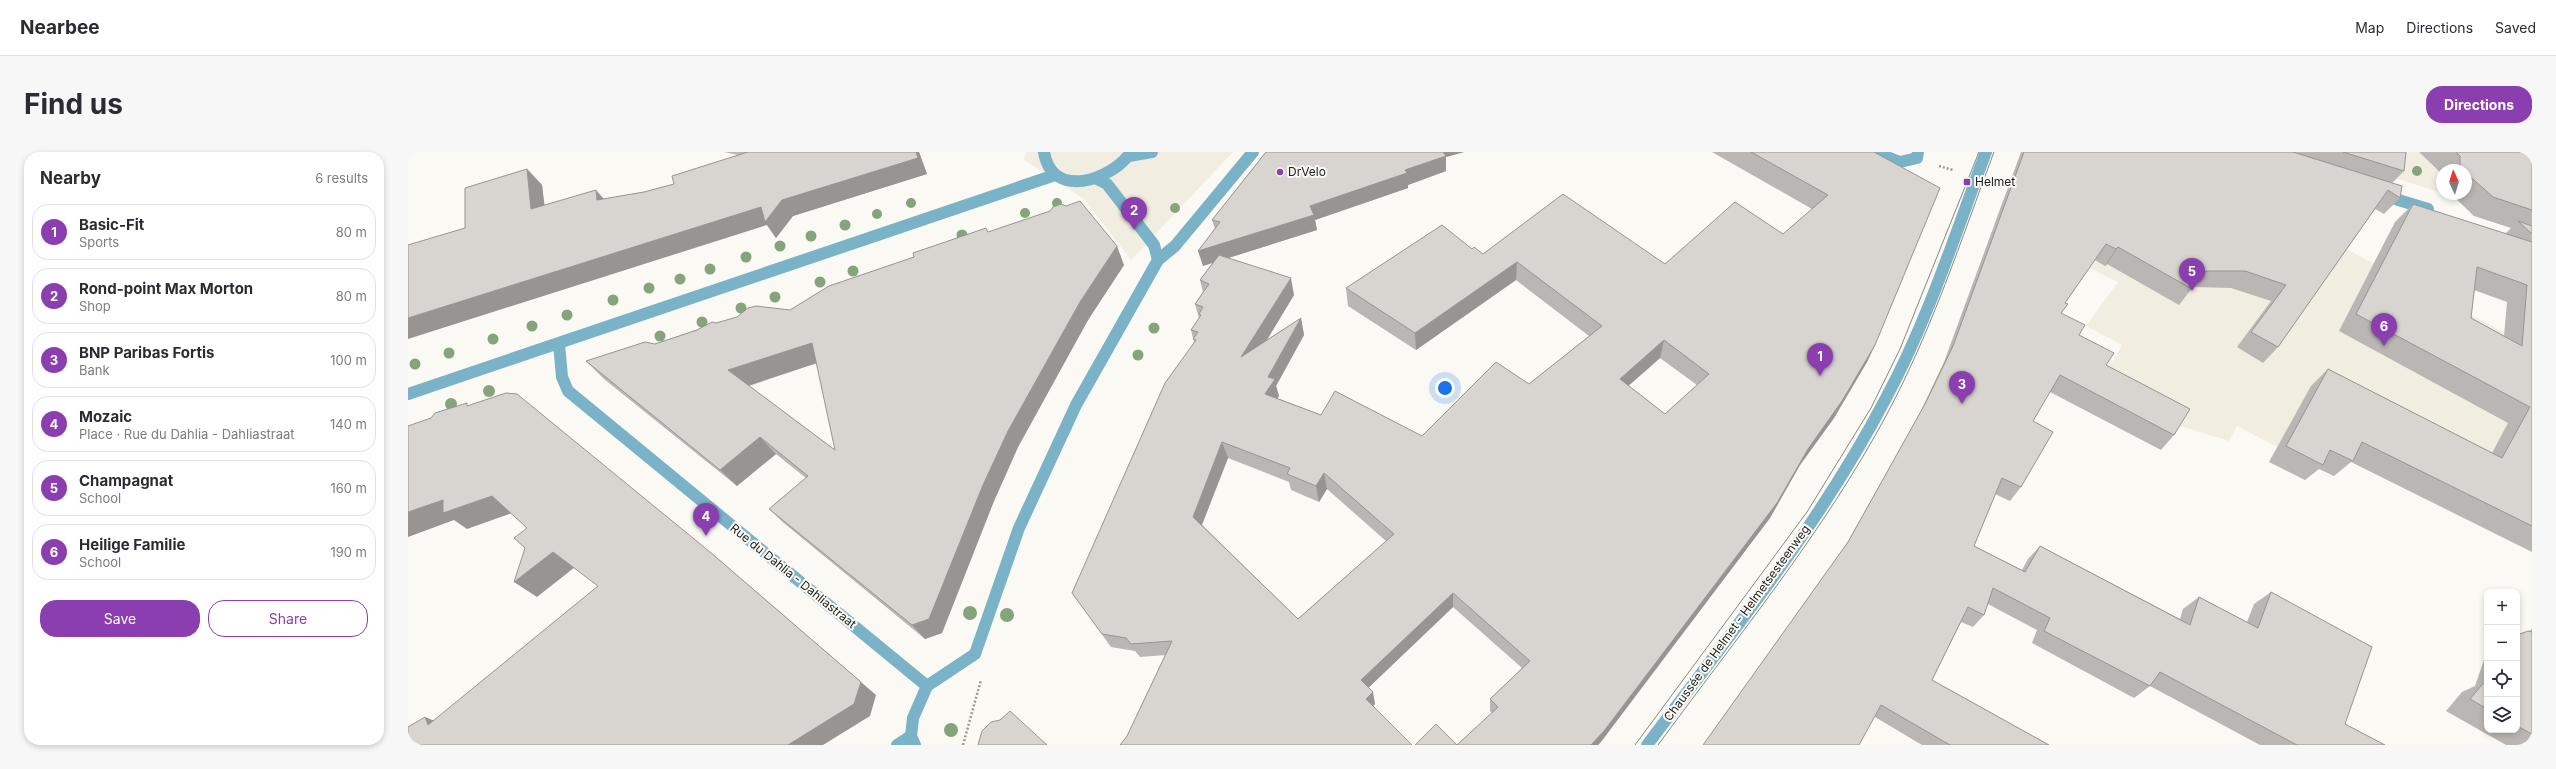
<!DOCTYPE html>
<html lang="en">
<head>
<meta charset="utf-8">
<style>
	:root { --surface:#fff; --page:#f7f7f7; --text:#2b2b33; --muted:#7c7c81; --line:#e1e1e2; --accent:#8b3eaf }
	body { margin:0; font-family:Inter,sans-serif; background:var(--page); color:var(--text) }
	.controls { position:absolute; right:12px; bottom:12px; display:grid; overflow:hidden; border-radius:8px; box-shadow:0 2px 6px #0003 }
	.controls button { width:36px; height:36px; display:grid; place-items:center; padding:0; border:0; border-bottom:1px solid var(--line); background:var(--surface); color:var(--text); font:20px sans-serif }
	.compass { position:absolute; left:2028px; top:12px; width:36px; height:36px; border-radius:50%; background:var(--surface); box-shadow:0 2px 6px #0003; rotate:356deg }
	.you { position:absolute; left:1037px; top:236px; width:14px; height:14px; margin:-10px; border:3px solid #fff; border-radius:50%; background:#1a73e8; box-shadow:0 0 0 6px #1a73e833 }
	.badge { display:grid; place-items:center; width:26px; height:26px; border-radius:50%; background:var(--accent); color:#fff; font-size:13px; font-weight:700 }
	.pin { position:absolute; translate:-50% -33px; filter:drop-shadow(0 1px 2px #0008) }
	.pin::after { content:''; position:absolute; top:21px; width:14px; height:12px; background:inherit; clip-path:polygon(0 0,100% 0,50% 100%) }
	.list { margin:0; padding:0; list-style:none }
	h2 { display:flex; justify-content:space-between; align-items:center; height:52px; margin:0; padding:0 16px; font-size:17px }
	h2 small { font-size:13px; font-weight:400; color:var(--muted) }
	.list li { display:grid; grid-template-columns:26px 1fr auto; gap:12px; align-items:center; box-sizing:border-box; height:56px; margin:0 8px 8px; padding:0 8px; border:1px solid var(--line); border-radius:16px }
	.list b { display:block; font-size:15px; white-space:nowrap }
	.list p { margin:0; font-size:13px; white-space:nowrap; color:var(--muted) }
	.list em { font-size:13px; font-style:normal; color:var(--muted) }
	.actions { display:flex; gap:8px; padding:12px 16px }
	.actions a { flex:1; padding:9px 0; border:1px solid var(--accent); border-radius:16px; text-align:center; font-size:14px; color:var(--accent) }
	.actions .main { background:var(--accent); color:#fff }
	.icon { flex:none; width:22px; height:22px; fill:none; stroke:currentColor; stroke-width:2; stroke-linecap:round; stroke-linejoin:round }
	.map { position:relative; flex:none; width:2124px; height:593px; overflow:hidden; border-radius:16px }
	header { display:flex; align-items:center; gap:24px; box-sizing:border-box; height:56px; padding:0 20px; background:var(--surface); border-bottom:1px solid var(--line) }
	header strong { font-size:19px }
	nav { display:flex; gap:22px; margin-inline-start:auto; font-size:14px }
	.intro { display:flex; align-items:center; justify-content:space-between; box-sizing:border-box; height:96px; padding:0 24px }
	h1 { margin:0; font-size:28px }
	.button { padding:10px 18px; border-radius:16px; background:var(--accent); color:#fff; font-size:14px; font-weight:700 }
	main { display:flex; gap:24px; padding:0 24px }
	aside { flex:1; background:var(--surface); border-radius:16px; box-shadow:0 2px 6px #0003 }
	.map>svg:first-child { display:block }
</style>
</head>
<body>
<header>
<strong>Nearbee</strong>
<nav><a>Map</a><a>Directions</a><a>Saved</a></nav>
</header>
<div class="intro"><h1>Find us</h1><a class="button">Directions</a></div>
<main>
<aside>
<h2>Nearby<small>6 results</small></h2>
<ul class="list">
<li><span class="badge">1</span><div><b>Basic-Fit</b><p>Sports</p></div><em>80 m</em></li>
<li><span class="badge">2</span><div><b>Rond-point Max Morton</b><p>Shop</p></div><em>80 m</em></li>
<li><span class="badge">3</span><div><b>BNP Paribas Fortis</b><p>Bank</p></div><em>100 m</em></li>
<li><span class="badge">4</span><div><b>Mozaic</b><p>Place · Rue du Dahlia - Dahliastraat</p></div><em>140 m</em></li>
<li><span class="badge">5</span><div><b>Champagnat</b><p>School</p></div><em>160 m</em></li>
<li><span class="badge">6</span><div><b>Heilige Familie</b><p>School</p></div><em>190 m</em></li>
</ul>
<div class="actions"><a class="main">Save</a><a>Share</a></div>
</aside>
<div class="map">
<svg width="2124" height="593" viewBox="0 0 2124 593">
	<rect width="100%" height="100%" fill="#faf9f4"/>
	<!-- built -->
	<g fill="#f1eee1">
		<polygon points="619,0 825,0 723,108 676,47 615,7"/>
		<polygon points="1961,0 2124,0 2124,63 2037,42 2058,42 2058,18 2034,18 2034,41 1958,17"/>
		<polygon points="1591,58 1697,113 1720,89 1910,82 2124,195 2085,328 1869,295 1829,274 1821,289 1769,273 1686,229 1700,206 1705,209 1714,193 1678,174 1710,130 1587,69"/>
	</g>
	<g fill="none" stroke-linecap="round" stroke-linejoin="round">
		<!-- path -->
		<g stroke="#9a9a96" stroke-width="2.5" stroke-dasharray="2 2" stroke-linecap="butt">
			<polyline points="1531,14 1545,18"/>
			<polyline points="555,593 573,528"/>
		</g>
		<!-- minor -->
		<g stroke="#7ab2c8" stroke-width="12">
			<path d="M636,0C644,48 703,29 723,0"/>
			<polyline points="1466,0 1492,10 1509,6 1510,0"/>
			<polyline points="721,4 744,0"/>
			<polyline points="689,27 699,32 746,93 750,108"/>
			<polyline points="1974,43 2020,57"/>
			<polyline points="151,192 154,225 160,239 519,534"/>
			<polyline points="0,242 647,23"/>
			<polyline points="489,593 503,584"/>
			<polyline points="507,593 503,584 505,566 519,534 567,502 611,376 668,253 750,108 767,94 845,0"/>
		</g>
		<!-- tertiary -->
		<path stroke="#7ab2c8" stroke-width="12" d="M1239,593C1323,481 1413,371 1478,246C1520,168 1547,83 1578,0"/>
		<!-- tram -->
		<g stroke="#878783" stroke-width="1">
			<polyline points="1227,593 1399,360 1463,256 1492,197 1571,0"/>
			<path d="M1250,593C1329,485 1416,380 1479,262C1524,178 1553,88 1586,0"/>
		</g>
	</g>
	<!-- trees -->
	<g fill="#86a47c">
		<circle cx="2009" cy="19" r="5"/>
		<circle cx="503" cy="51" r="5"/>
		<circle cx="649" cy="51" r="5"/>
		<circle cx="767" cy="56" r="5"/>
		<circle cx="617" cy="61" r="5"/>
		<circle cx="469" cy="62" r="5"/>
		<circle cx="437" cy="73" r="5.5"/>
		<circle cx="554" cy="83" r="5.5"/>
		<circle cx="403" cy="84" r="5.5"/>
		<circle cx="372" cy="94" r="5.5"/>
		<circle cx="338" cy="105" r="5.5"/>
		<circle cx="302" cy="117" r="5.5"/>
		<circle cx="445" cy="119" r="5.5"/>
		<circle cx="272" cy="127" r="5.5"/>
		<circle cx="412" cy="130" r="5.5"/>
		<circle cx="241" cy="136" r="5.5"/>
		<circle cx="367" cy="145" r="5.5"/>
		<circle cx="205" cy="148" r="5.5"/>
		<circle cx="333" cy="156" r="5.5"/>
		<circle cx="159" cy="163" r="5.5"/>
		<circle cx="294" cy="170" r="5.5"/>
		<circle cx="124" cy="174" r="5.5"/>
		<circle cx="746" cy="176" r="5.5"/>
		<circle cx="252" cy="184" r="5.5"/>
		<circle cx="85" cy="187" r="5.5"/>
		<circle cx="41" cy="201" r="5.5"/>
		<circle cx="730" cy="203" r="5.5"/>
		<circle cx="7" cy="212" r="5.5"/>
		<circle cx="81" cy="239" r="6"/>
		<circle cx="43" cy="252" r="6"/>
		<circle cx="562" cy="461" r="7"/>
		<circle cx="599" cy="463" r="7"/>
		<circle cx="543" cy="578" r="7"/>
	</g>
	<!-- wall -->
	<g fill="#bab6b3" fill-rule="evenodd">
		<polygon points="316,0 511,0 519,22 385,64 368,86 359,73 57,76 119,17 134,33 136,53 195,47 236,40 266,32 330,3"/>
		<path d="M858,0H1056L1038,5V19L1000,33V36L907,68L909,78L820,106L886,143L859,188L893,166L896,183L868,234L871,244L869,246L913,263L1014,284L1121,232L1181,184L1108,128L1008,198L940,154L938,136L1064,97L1075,102L1257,112L1375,82L1404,57L1304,0H1466L1467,193L1459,210L1426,266L1392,313L1362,366L1190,593H1049L1084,561L1082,559V547L1114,516L1045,455L960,536L967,552L719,584L758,503L732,505L727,499L703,495L664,441L786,190L783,178L791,166L787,152L795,140L792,128L805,110L795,114L807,77L804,68ZM1252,206L1289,233L1257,262L1220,234ZM820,306L881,330L883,338L911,350L919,337L978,389L890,467L794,373Z"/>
		<polygon points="1613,0 1998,0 1996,19 1984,31 1992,46 1976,62 1967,57 1870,195 1855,211 1829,195 1863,149 1823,136 1785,135 1771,153 1699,112 1697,114 1687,108 1657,151 1654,161 1671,183 1698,213 1766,283 1753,298 1642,240 1625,269 1613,335 1602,349 1587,342 1566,394 1614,418 1620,407 1632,394 1772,467 1775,457 1791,445 1839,470 1846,452 1863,440 1937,572 1977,593 1852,593 1742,534 1726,546 1624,491 1629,478 1580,452 1576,463 1565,475 1553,470 1524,528 1641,593 1514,593 1467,565 1438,393 1509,267 1536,210"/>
		<path d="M2011,0H2124V400L1943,310L1926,324L1911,317L1897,328L1861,310L1903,234L1920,217L2084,301L2100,271L1931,179L1987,70L2005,52L2097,82L2103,76L2066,64L2043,42H2058V18H2034V22ZM2066,138L2099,150L2096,184L2063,166Z"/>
		<path d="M580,80L716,113L680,168L610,295L586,349L534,481L517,487L377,372L361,357L398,326L368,302L329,334L196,227L178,209L247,192L308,171L382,158ZM409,211L427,298L341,234Z"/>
		<polygon points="2124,476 2124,593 2098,593 2038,559 2054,540 2067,534 2079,499 2079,578 2109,578 2109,483 2121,479 2123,478"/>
	</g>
	<!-- shaded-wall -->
	<g fill="#979492">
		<polygon points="508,0 511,0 519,22 385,64 368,86 359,73 0,187 0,166 374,48"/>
		<polygon points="1031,0 1056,0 1038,5 1038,19 1000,33 1000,36 907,68 909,78 795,114 790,99 902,54 997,18"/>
		<polygon points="119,17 134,33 139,73 123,57"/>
		<polygon points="188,38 202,54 189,48"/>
		<polygon points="709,94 716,113 680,168 610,295 586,349 534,481 517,487 504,473 575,333 600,279 672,150"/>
		<polygon points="1710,95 1699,112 1697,114 1708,97"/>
		<polygon points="1109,110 1108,128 1008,198 1007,181"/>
		<polygon points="883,126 886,143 838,222 833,205"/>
		<polygon points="893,166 896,183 868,234 871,244 862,258 857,242 860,225"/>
		<polygon points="1256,188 1252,206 1209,244 1212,227"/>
		<polygon points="404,191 418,208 336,235 320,218"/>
		<polygon points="1467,193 1459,210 1426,266 1392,313 1362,366 1193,590 1190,593 1183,593 1400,297"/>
		<polygon points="352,285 368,302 329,334 312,318"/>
		<polygon points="814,290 820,306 791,380 785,365"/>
		<polygon points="916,321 919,337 911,350 908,334"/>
		<polygon points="84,344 107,360 59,377 46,368 0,385 0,360 35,348"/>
		<polygon points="145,400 167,415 129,445 106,430"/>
		<polygon points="302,400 468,543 462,564 415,593 380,593"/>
		<polygon points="1045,441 1045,455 956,540 953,528"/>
		<polygon points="965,540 967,552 961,559 958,547"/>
		<polygon points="17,565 44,576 20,573"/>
	</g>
	<!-- building -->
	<g fill="#d8d4d0" stroke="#979492" fill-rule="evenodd">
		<polygon points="340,0 508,0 510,6 374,48 357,70 353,55 0,166 0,93 57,76 57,36 119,17 123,57 188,38 189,48 236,40 266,32 264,24"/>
		<polygon points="858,0 1035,0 1038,4 997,18 999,21 902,54 906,63 790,99 812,70 804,68"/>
		<path d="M1343,0H1466L1532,36L1467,193L1434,249L1400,297L1369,351L1196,579L1183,593H1049L1090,555L1082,547L1122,509L1045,441L953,528L965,540L958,547L1004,593H712L719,584L764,489L723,492L718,486L694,482L664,441L757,231L788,188L785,187L790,180L783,178L793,163L791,162L795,155L787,152L801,132L792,128L811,103L883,126L833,205L893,166L860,225L867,227L857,242L913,263L927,239L1014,284L1088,210L1121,232L1194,174L1109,110L1007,181L938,136L1034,73L1064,97L1066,95L1075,102L1155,42L1257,112L1327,50L1375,82L1420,43ZM1256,188L1301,222L1257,262L1212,227ZM814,290L882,316L879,322L908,334L916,321L986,382L890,467L785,365Z"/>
		<polygon points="1616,0 1885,0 1994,34 1992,46 1980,38 1870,195 1843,180 1878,133 1837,119 1798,119 1784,137 1710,95 1708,97 1698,92 1657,151 1660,152 1653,161 1677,173 1671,183 1706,201 1698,213 1782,257 1766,283 1652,223 1625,269 1645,280 1613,335 1594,326 1566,394 1617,420 1632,394 1782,473 1791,445 1850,476 1863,440 1964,495 1937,572 1977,593 1889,593 1752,520 1742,534 1636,479 1642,466 1585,436 1576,463 1560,455 1524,528 1641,593 1542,593 1473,553 1451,593 1295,593 1440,390 1517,252 1545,194"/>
		<polygon points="1935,0 1998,0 1996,19"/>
		<polygon points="2048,0 2124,0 2124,58 2085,45 2058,21 2058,18 2055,18 2052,15 2052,4"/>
		<path d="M672,49L709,94L672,150L600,279L575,333L521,467L504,473L361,357L400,324L352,285L312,318L178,209L237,190L247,192L289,178L304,170L308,171L329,165L340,156L348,154L382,158L421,134L506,105L505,101L578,76L580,80L642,59L645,55L653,52L658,54ZM404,191L427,298L320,218Z"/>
		<path d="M2005,52L2124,90V374L1954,290L1945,309L1922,298L1915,313L1878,294L1920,217L2094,306L2122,255L1948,162ZM2069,115L2119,133L2114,194L2063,166Z"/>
		<polygon points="2110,69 2124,74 2124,82"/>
		<polygon points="98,241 109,242 302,400 453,530 446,552 380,593 0,593 0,575 17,565 20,573 190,434 145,400 106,430 117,396 106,386 119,376 84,344 35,361 35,348 0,360 0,274 23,266 27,261 59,251 59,254"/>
		<polygon points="2120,479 2124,480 2124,582 2109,574 2109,483"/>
		<polygon points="2078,528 2079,528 2079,557 2062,547"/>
		<polygon points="602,559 639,593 570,593 574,579 583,570 592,568"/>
		<polygon points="1028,572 1049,593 1007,593"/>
	</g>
	<!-- markers -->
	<g fill="#8b3eaf" stroke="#faf9f4" stroke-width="1.5">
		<circle cx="872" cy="20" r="4"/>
		<rect x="1555" y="26" width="8" height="8" rx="2"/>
	</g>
	<g text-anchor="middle" stroke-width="4" stroke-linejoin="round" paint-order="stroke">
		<!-- poi labels -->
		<g font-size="12" fill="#1c1c1a" stroke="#faf9f4" text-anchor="start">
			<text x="880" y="24">DrVelo</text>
			<text x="1567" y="34">Helmet</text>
		</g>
		<!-- street labels -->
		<g font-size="12" fill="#1c1c1a" stroke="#faf9f4">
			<text transform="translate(385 424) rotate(39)" y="4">Rue du Dahlia - Dahliastraat</text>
			<text transform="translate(1329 471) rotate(-54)" y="4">Chaussée de Helmet - Helmetsesteenweg</text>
		</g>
	</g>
</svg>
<div class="controls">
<button>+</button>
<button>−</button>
<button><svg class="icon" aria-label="locate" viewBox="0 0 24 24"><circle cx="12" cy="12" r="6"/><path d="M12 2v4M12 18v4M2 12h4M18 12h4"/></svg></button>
<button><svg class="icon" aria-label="layers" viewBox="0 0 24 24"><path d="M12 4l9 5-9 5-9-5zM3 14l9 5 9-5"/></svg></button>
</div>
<svg class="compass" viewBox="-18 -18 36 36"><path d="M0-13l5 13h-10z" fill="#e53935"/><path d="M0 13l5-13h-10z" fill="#7c7c81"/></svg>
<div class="you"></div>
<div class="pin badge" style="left:1412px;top:224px">1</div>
<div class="pin badge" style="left:726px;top:78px">2</div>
<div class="pin badge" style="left:1554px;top:252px">3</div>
<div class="pin badge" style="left:298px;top:384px">4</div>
<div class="pin badge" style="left:1784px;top:139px">5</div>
<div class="pin badge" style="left:1976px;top:194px">6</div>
</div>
</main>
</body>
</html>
